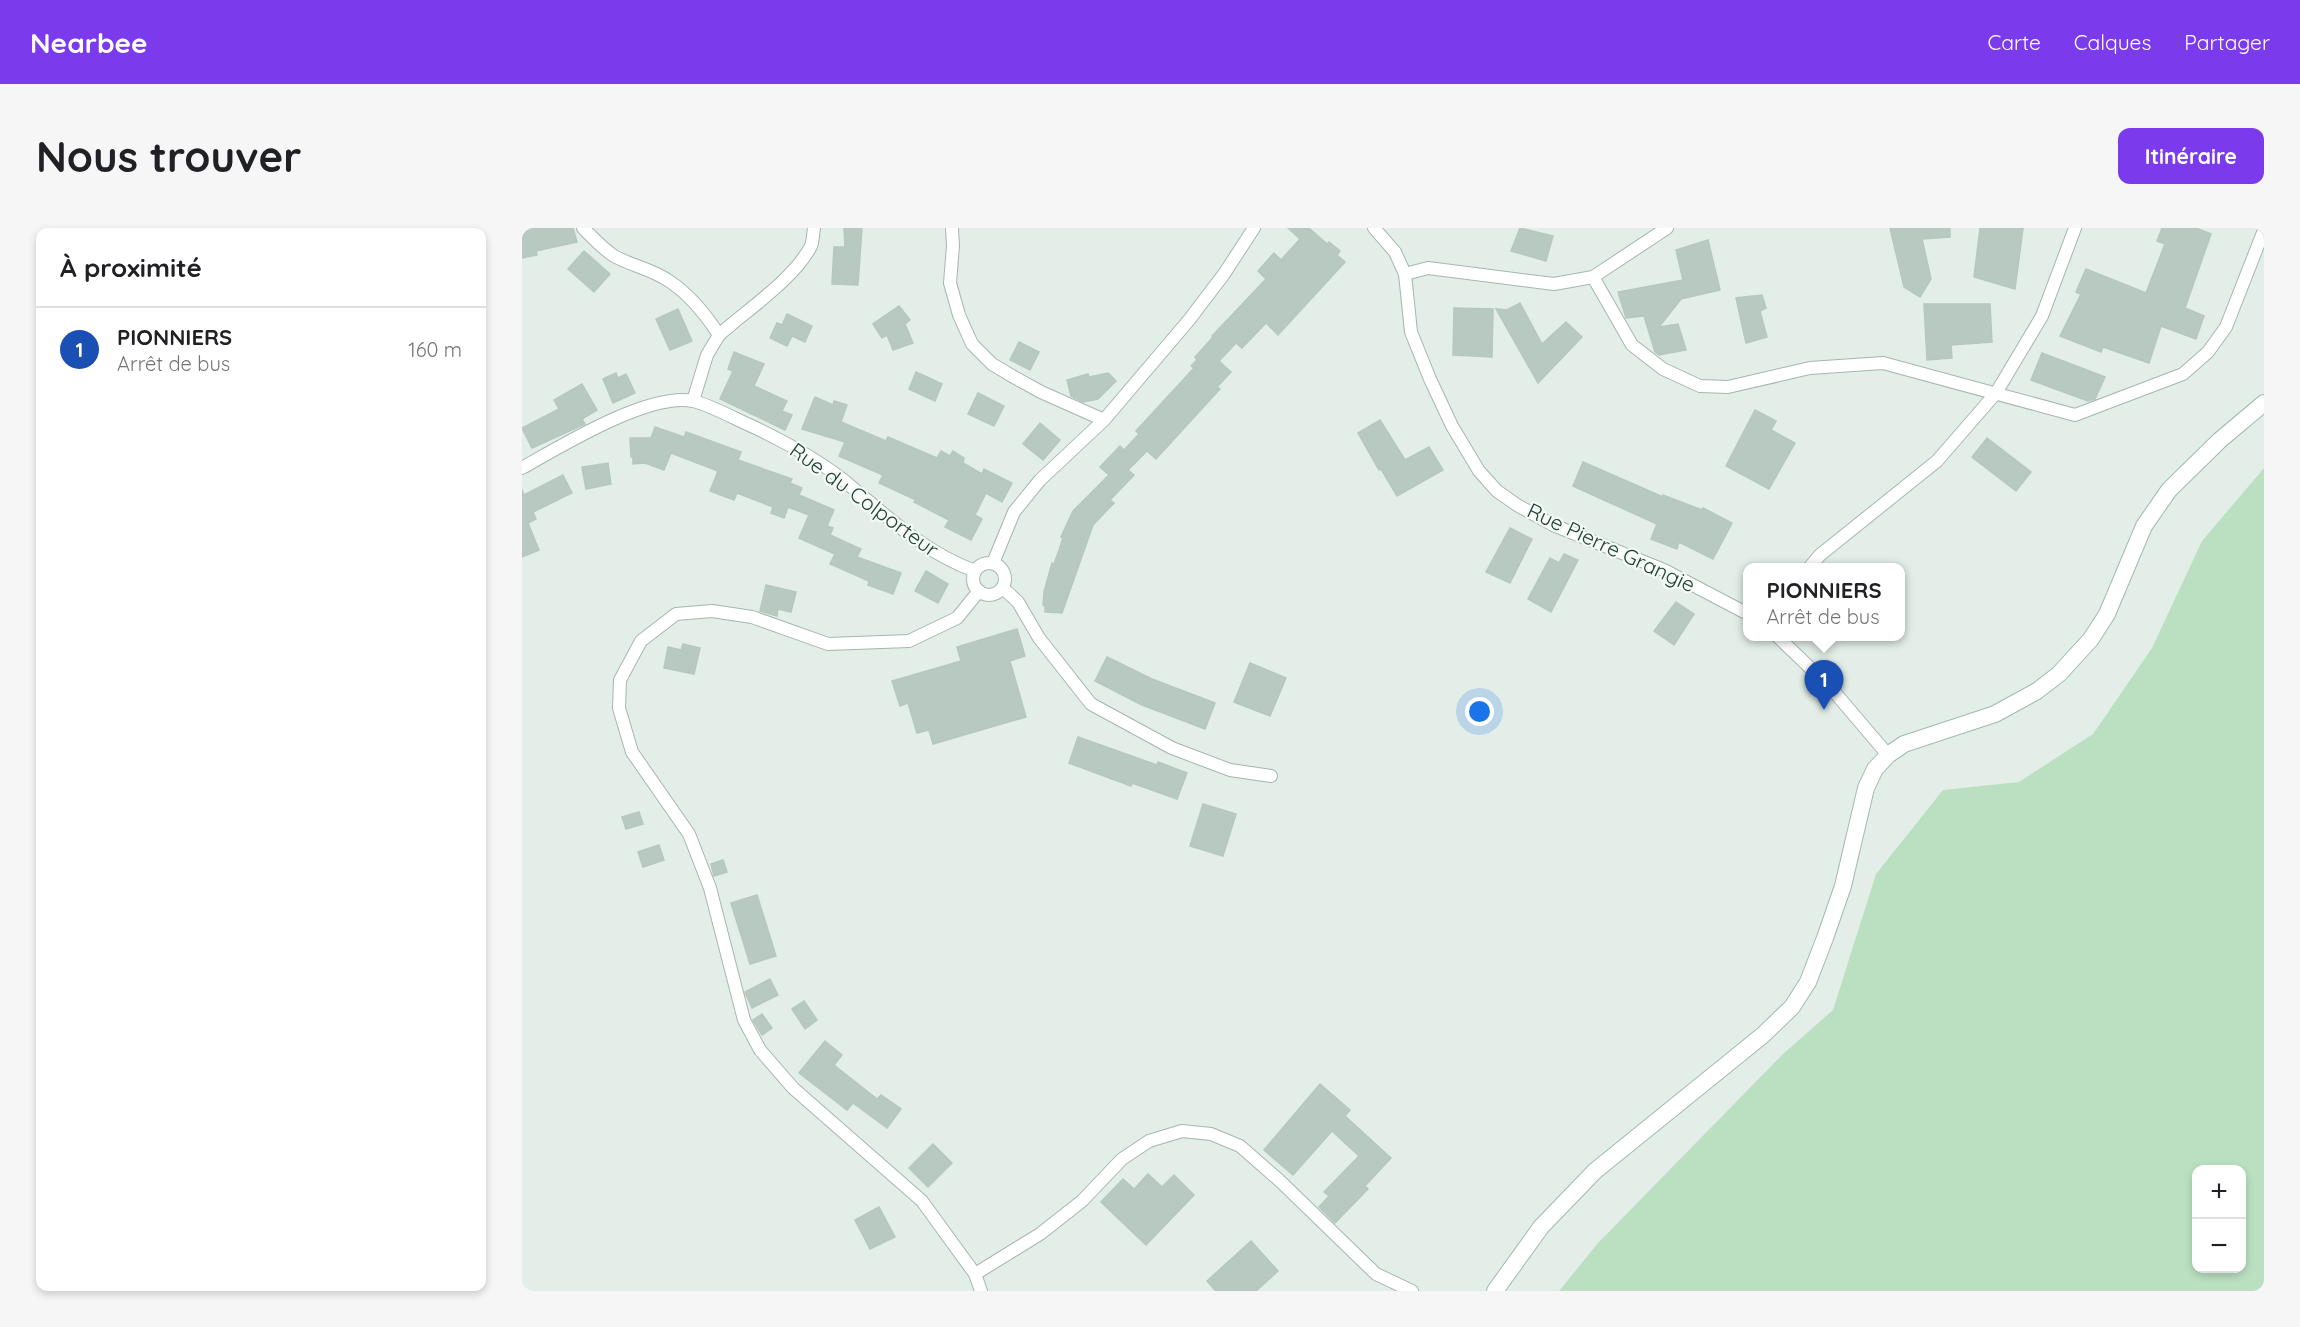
<!DOCTYPE html>
<html lang="fr">
<head>
<meta charset="utf-8">
<style>
	:root { --surface:#fff; --page:#f6f6f6; --text:#202124; --muted:#757577; --line:#e0e0e0; --accent:#7c3aed }
	body { margin:0; font-family:Quicksand,sans-serif; background:var(--page); color:var(--text) }
	.controls { position:absolute; right:18px; bottom:18px; display:grid; overflow:hidden; border-radius:12px; box-shadow:0 3px 9px #0003 }
	.controls button { width:54px; height:54px; display:grid; place-items:center; padding:0; border:0; border-bottom:2px solid var(--line); background:var(--surface); color:var(--text); font:30px sans-serif }
	.you { position:absolute; left:958px; top:484px; width:21px; height:21px; margin:-15px; border:4px solid #fff; border-radius:50%; background:#1a73e8; box-shadow:0 0 0 9px #1a73e833 }
	.badge { display:grid; place-items:center; width:39px; height:39px; border-radius:50%; background:var(--accent); color:#fff; font-size:20px; font-weight:700 }
	.pin { position:absolute; translate:-50% -50px; filter:drop-shadow(0 2px 3px #0008) }
	.pin::after { content:''; position:absolute; top:32px; width:21px; height:18px; background:inherit; clip-path:polygon(0 0,100% 0,50% 100%) }
	.popup { position:absolute; left:1221px; top:335px; width:162px; height:78px; box-sizing:border-box; display:grid; place-content:center; border-radius:12px; background:var(--surface); filter:drop-shadow(0 2px 4px #0005); font-size:20px; white-space:nowrap; color:var(--muted) }
	.popup b { font-size:22px; color:var(--text) }
	.popup::after { content:''; position:absolute; left:50%; top:100%; margin-left:-12px; border:12px solid transparent; border-top-color:var(--surface) }
	.list { margin:0; padding:0; list-style:none }
	h2 { display:flex; justify-content:space-between; align-items:center; height:78px; margin:0; padding:0 24px; font-size:26px }
	h2 small { font-size:20px; font-weight:400; color:var(--muted) }
	.list li { display:grid; grid-template-columns:39px 1fr auto; gap:18px; align-items:center; box-sizing:border-box; height:84px; padding:0 24px; border-top:2px solid var(--line) }
	.list b { display:block; font-size:22px; white-space:nowrap }
	.list p { margin:0; font-size:20px; white-space:nowrap; color:var(--muted) }
	.list em { font-size:20px; font-style:normal; color:var(--muted) }
	.map { position:relative; flex:none; width:1742px; height:1063px; overflow:hidden; border-radius:12px }
	header { display:flex; align-items:center; gap:36px; box-sizing:border-box; height:84px; padding:0 30px; background:var(--accent); color:#fff }
	header strong { font-size:28px }
	nav { display:flex; gap:33px; margin-inline-start:auto; font-size:21px }
	.intro { display:flex; align-items:center; justify-content:space-between; box-sizing:border-box; height:144px; padding:0 36px }
	h1 { margin:0; font-size:42px }
	.button { padding:15px 27px; border-radius:12px; background:var(--accent); color:#fff; font-size:21px; font-weight:700 }
	main { display:flex; gap:36px; padding:0 36px }
	aside { flex:1; background:var(--surface); border-radius:12px; box-shadow:0 3px 9px #0003 }
	.map>svg:first-child { display:block }
</style>
</head>
<body>
<header>
<strong>Nearbee</strong>
<nav><a>Carte</a><a>Calques</a><a>Partager</a></nav>
</header>
<div class="intro"><h1>Nous trouver</h1><a class="button">Itinéraire</a></div>
<main>
<aside>
<h2>À proximité<small></small></h2>
<ul class="list">
<li><span class="badge" style="background:#1a4fb4">1</span><div><b>PIONNIERS</b><p>Arrêt de bus</p></div><em>160 m</em></li>
</ul>
</aside>
<div class="map">
<svg width="1742" height="1063" viewBox="0 0 1742 1063">
	<rect width="100%" height="100%" fill="#e3eee8"/>
	<!-- green -->
	<path fill="#bbe0c1" fill-rule="evenodd" d="M1742,240V1063H1037L1076,1015L1261,826L1311,782L1354,646L1421,562L1497,554L1571,506L1630,420L1680,313ZM1674,942H1720V1040H1674Z"/>
	<!-- building -->
	<g fill="#b8c9c1" stroke="#b5c8be" stroke-width="1.5">
		<polygon points="0,0 51,0 55,14 14,23 15,27 0,30"/>
		<polygon points="322,0 340,0 336,57 310,56 312,19 323,19"/>
		<polygon points="766,0 787,0 805,16 807,14 818,23 815,27 823,34 756,107 744,95 720,120 714,115 697,133 709,144 695,159 698,161 634,231 625,223 606,242 612,247 588,272 592,275 571,297 540,385 523,384 523,378 521,377 522,364 530,335 532,336 537,322 541,310 539,309 551,283 587,247 578,239 598,218 602,222 617,206 614,203 672,140 669,138 675,132 673,129 691,109 690,108 744,51 736,43 752,25 759,32 778,11"/>
		<polygon points="998,0 1031,8 1024,33 989,23"/>
		<polygon points="1368,0 1428,0 1428,9 1400,11 1409,51 1398,69 1382,59"/>
		<polygon points="1458,0 1501,0 1493,61 1452,49"/>
		<polygon points="1640,0 1674,0 1689,6 1663,80 1682,88 1674,111 1639,98 1627,135 1581,119 1579,124 1538,108 1559,66 1554,64 1564,41 1624,65 1643,16 1635,13"/>
		<polygon points="1186,12 1198,62 1159,71 1137,99 1156,96 1164,122 1137,127 1133,124 1122,88 1104,90 1096,64 1161,52 1154,22"/>
		<polygon points="62,23 88,46 72,64 46,41"/>
		<polygon points="1240,67 1244,80 1238,83 1245,109 1224,115 1214,70"/>
		<polygon points="998,75 1020,116 1044,94 1060,109 1016,155 974,81 985,82"/>
		<polygon points="1402,76 1468,76 1470,114 1429,117 1430,130 1405,132"/>
		<polygon points="377,78 388,92 383,96 391,115 371,122 365,107 360,110 351,96"/>
		<polygon points="932,80 971,81 970,129 931,127"/>
		<polygon points="156,81 170,113 148,122 134,91"/>
		<polygon points="265,86 290,98 283,114 270,108 265,118 248,110 255,95 260,97"/>
		<polygon points="497,114 517,124 508,142 488,132"/>
		<polygon points="212,124 242,136 232,158 265,173 260,183 270,187 263,202 198,171 211,143 206,141"/>
		<polygon points="1520,125 1583,149 1573,171 1566,173 1509,152"/>
		<polygon points="394,144 420,156 413,173 387,161"/>
		<polygon points="94,145 96,150 104,146 113,165 91,175 81,151"/>
		<polygon points="586,145 594,153 576,171 561,174 549,168 545,152 566,146 567,149"/>
		<polygon points="60,156 75,182 60,191 63,196 10,220 0,200 37,181 32,172"/>
		<polygon points="456,165 482,178 472,198 446,186"/>
		<polygon points="293,169 311,177 312,173 325,177 319,194 364,213 366,209 415,230 419,223 428,228 431,223 442,230 441,235 460,246 462,241 490,255 480,274 464,265 453,287 460,291 449,312 423,299 427,292 392,274 394,272 357,255 361,247 317,228 323,214 280,201"/>
		<polygon points="1233,182 1254,193 1249,202 1273,215 1247,261 1204,238"/>
		<polygon points="858,192 883,232 907,219 921,242 875,268 859,241 857,242 836,205"/>
		<polygon points="518,195 538,212 521,232 501,216"/>
		<polygon points="133,199 162,209 164,204 219,224 216,232 270,251 268,255 280,260 277,267 312,282 305,298 311,300 308,307 339,321 335,329 379,345 371,366 346,357 347,353 308,336 313,326 277,310 287,287 266,279 262,290 249,285 251,279 215,265 212,272 188,263 196,243 149,225 142,242 123,235 111,236 111,229 109,229 108,210 129,210"/>
		<polygon points="1465,210 1509,244 1494,263 1450,229"/>
		<polygon points="1061,234 1141,269 1141,267 1180,282 1181,280 1210,295 1191,331 1157,314 1155,321 1129,311 1135,296 1051,258"/>
		<polygon points="86,235 89,256 64,261 60,239"/>
		<polygon points="41,247 50,265 11,284 14,291 6,295 17,322 0,329 0,262 2,267"/>
		<polygon points="988,300 1010,311 988,355 964,344"/>
		<polygon points="1042,326 1056,332 1029,384 1006,371 1028,330 1037,335"/>
		<polygon points="404,343 426,356 416,375 393,363"/>
		<polygon points="244,357 274,364 269,384 256,381 255,388 238,383"/>
		<polygon points="1154,374 1172,386 1152,417 1132,403"/>
		<polygon points="495,401 503,428 488,433 504,489 411,516 407,502 395,505 386,475 378,478 370,453 439,433 435,419"/>
		<polygon points="161,416 178,420 172,446 142,440 146,419 159,422"/>
		<polygon points="585,429 630,451 693,475 683,501 620,477 573,453"/>
		<polygon points="728,435 764,450 748,488 712,474"/>
		<polygon points="556,509 635,537 636,534 665,545 655,571 610,555 609,558 547,535"/>
		<polygon points="681,576 714,586 701,628 668,618"/>
		<polygon points="117,584 121,596 104,601 100,589"/>
		<polygon points="137,617 142,632 121,639 116,624"/>
		<polygon points="201,632 205,644 192,648 189,636"/>
		<polygon points="235,667 254,728 228,736 209,675"/>
		<polygon points="248,751 256,767 230,780 223,764"/>
		<polygon points="282,773 295,792 283,801 270,781"/>
		<polygon points="240,786 250,800 240,807 231,792"/>
		<polygon points="303,813 320,827 312,837 355,871 359,867 379,881 365,900 331,875 325,882 277,845"/>
		<polygon points="798,856 828,882 823,888 869,930 843,958 846,961 813,995 797,979 807,968 802,964 837,928 810,903 771,947 742,922"/>
		<polygon points="411,916 430,935 406,959 387,940"/>
		<polygon points="626,946 640,959 652,947 672,967 624,1017 579,974 601,951 612,961"/>
		<polygon points="357,979 373,1009 348,1021 333,992"/>
		<polygon points="729,1013 756,1043 734,1063 694,1063 685,1053"/>
	</g>
	<g fill="none" stroke-linecap="round" stroke-linejoin="round">
		<!-- street casing -->
		<g stroke="#a5b6af" stroke-width="14">
			<g id="street">
				<path d="M61,0C71,10 80,20 92,28C110,38 130,41 147,53C167,66 184,87 197,107C225,82 272,51 289,18C291,13 291,6 292,0"/>
				<polyline points="430,0 431,18 428,55 437,87 450,116 470,136 490,148 519,164 582,192"/>
				<polyline points="852,0 873,24 883,46 906,40 1032,56 1071,49 1145,0"/>
				<polyline points="883,46 889,104 908,151 930,198 957,243 975,263 995,277 1031,297 1142,342 1226,386"/>
				<polyline points="1071,49 1110,117 1141,141 1178,158 1206,159 1288,140 1361,135 1553,187 1661,146 1686,124 1704,99 1742,2"/>
				<polyline points="171,173 185,127 197,107"/>
				<path d="M0,240C39,218 127,164 171,173C189,177 217,193 234,200C264,215 293,230 320,251C364,287 399,323 453,343"/>
				<circle cx="467" cy="351" r="16"/>
				<polyline points="471,335 492,284 518,252 582,192 667,92 702,46 732,0"/>
				<polyline points="1287,340 1298,327 1415,233 1474,165 1520,88 1553,0"/>
				<polyline points="481,360 496,374 517,410 569,476 650,520 708,542 749,548"/>
				<polyline points="457,363 435,390 387,413 306,416 230,389 190,383 154,386 119,413 98,452 97,480 110,524 167,606 188,660 222,792 238,822 271,860 400,973 453,1046 459,1063"/>
				<polyline points="1255,408 1309,460 1366,527"/>
				<polyline points="453,1046 518,1006 560,973 600,931 627,913 660,903 689,906 718,918 758,953 854,1046 890,1063"/>
			</g>
		</g>
		<!-- secondary casing -->
		<g stroke="#a1baaf" stroke-width="18">
			<polyline id="secondary" points="973,1063 1019,999 1073,943 1241,807 1270,779 1286,754 1303,710 1321,658 1344,560 1353,541 1366,527 1382,516 1473,486 1515,463 1537,446 1569,411 1585,386 1622,298 1647,262 1698,212 1742,175"/>
		</g>
		<!-- street -->
		<use href="#street" stroke="#fff" stroke-width="12"/>
		<!-- secondary -->
		<use href="#secondary" stroke="#fff" stroke-width="16"/>
	</g>
	<g text-anchor="middle" stroke-width="4.5" stroke-linejoin="round" paint-order="stroke">
		<!-- street labels -->
		<g font-size="21" fill="#224035" stroke="#f4faf6">
			<text transform="translate(342 272) rotate(36)" y="7">Rue du Colporteur</text>
			<text transform="translate(1089 320) rotate(25)" y="7">Rue Pierre Grangie</text>
		</g>
	</g>
</svg>
<div class="controls">
<button>+</button>
<button>−</button>
</div>
<div class="you"></div>
<div class="pin badge" style="left:1302px;top:482px;background:#1a4fb4">1</div>
<div class="popup"><b>PIONNIERS</b>Arrêt de bus</div>
</div>
</main>
</body>
</html>
